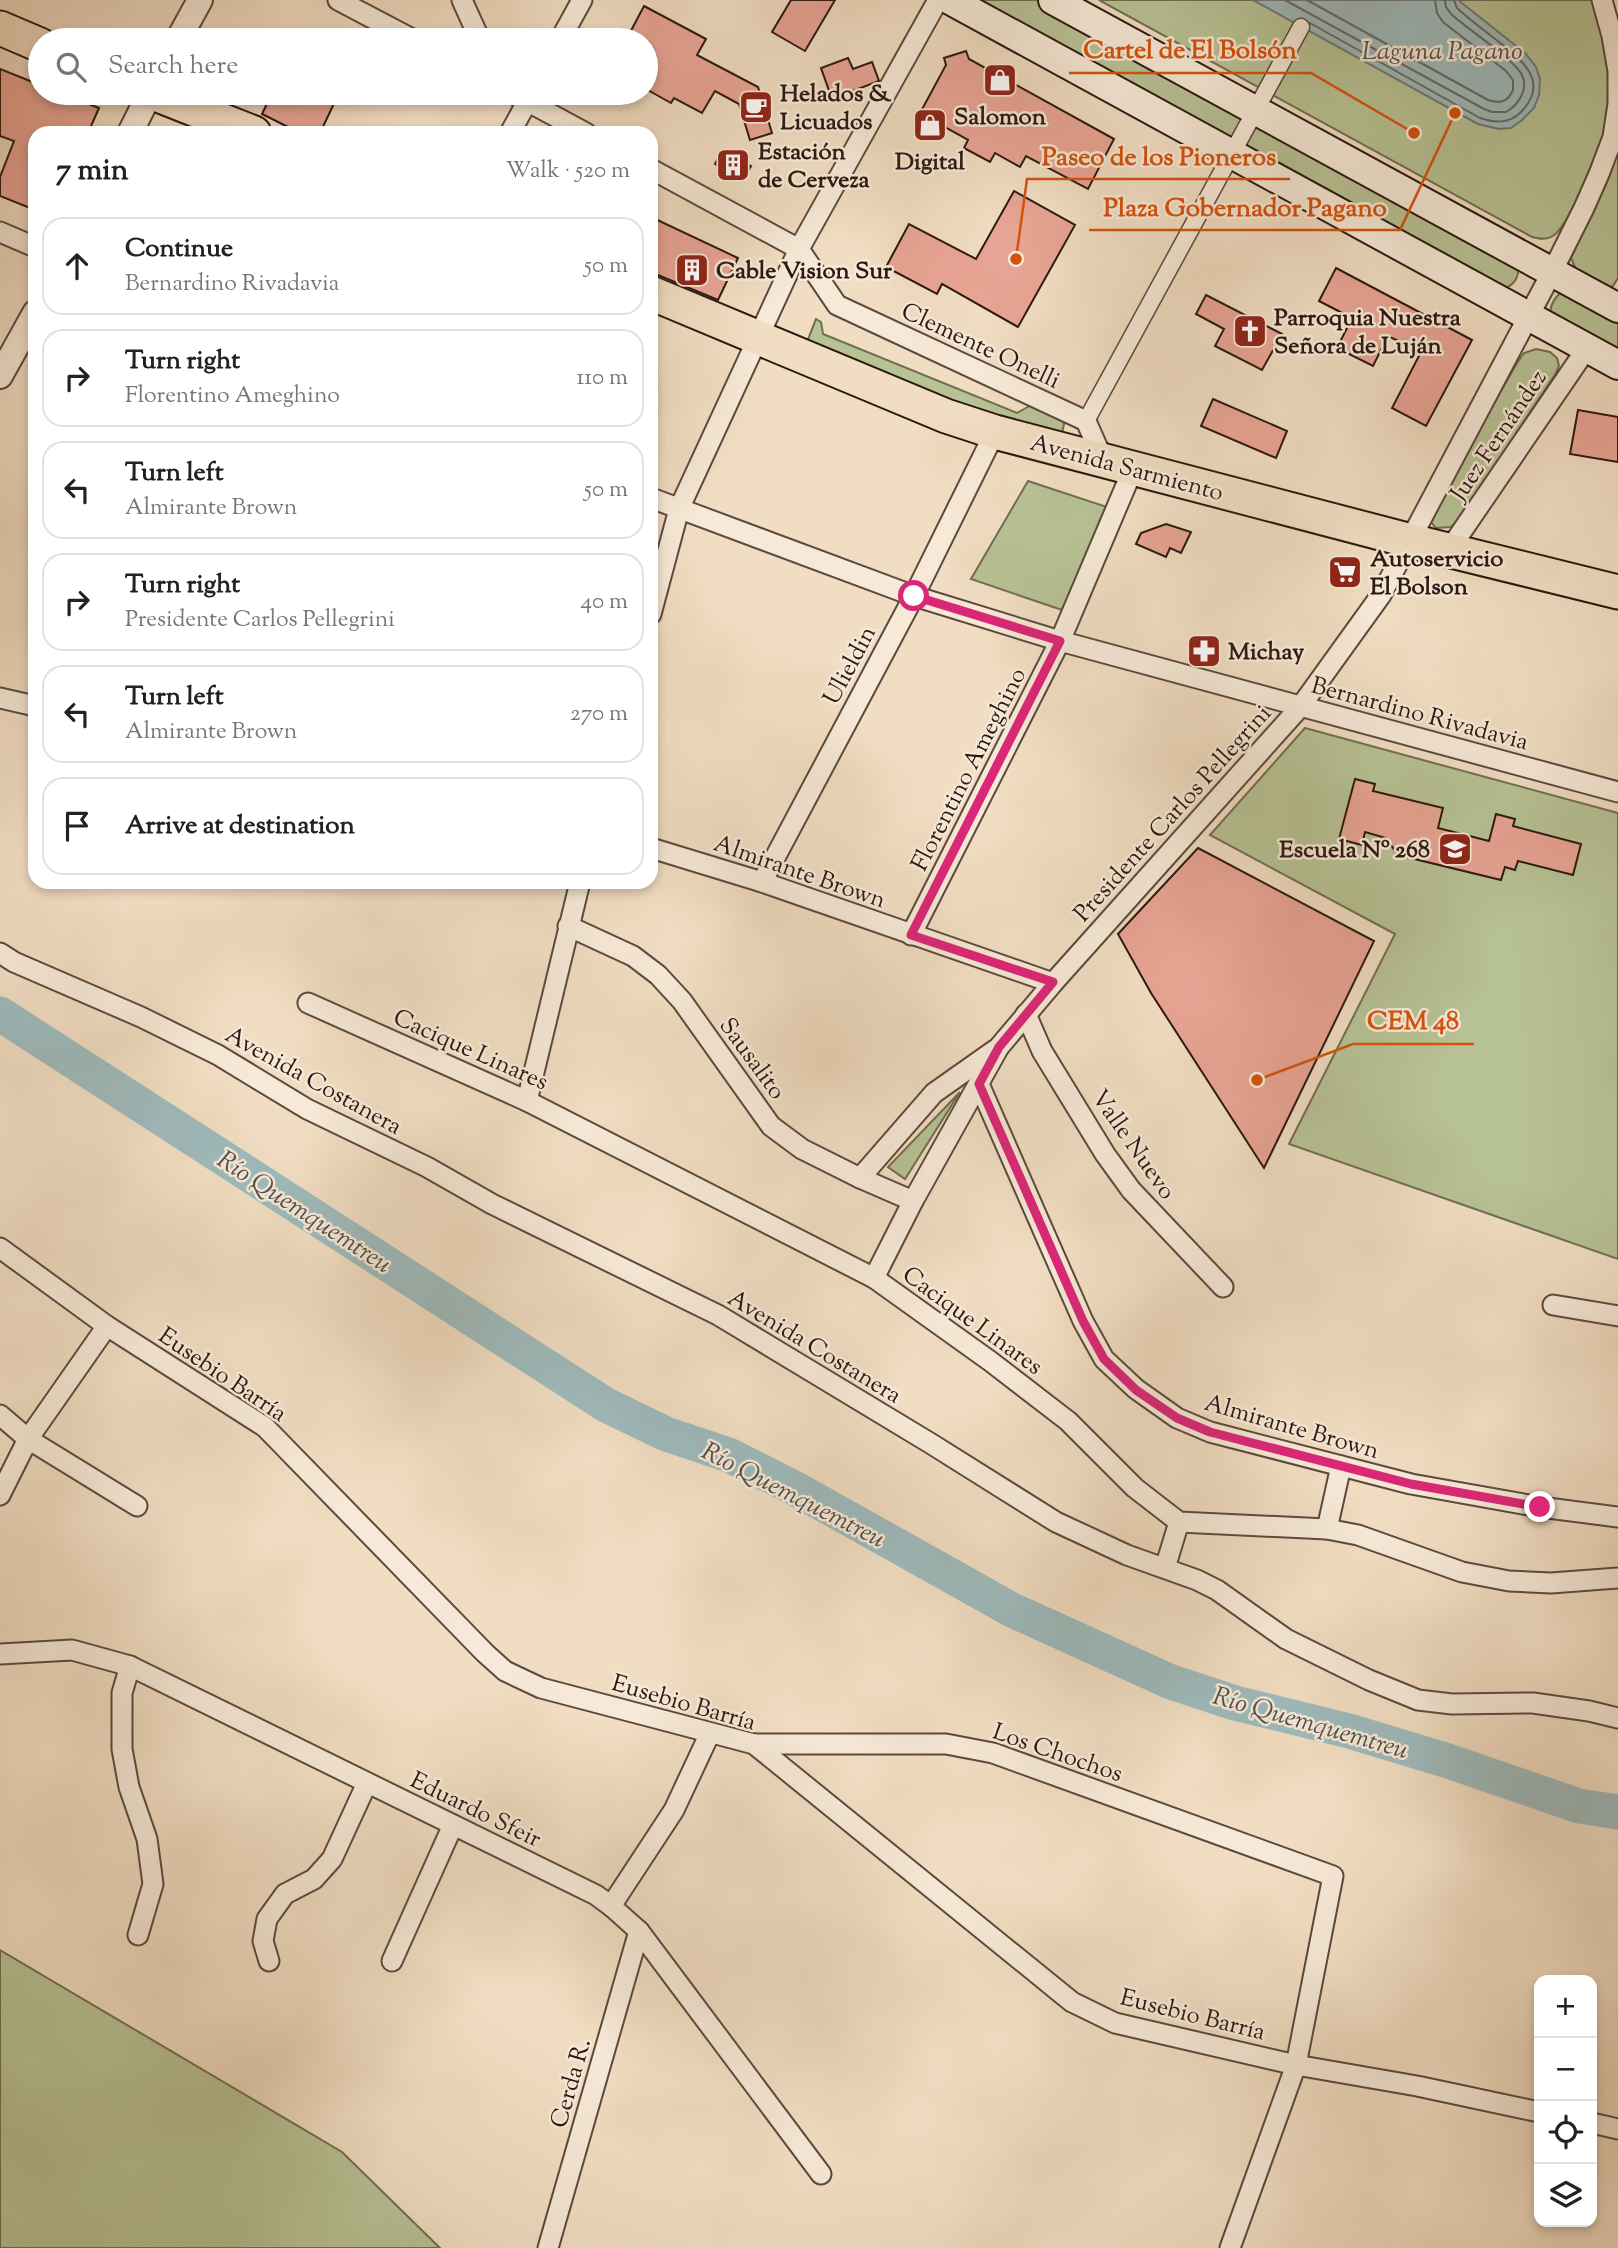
<!DOCTYPE html>
<html lang="en">
<head>
<meta charset="utf-8">
<style>
	:root { --surface:#fff; --page:#f2f2f2; --text:#222; --muted:#767676; --line:#e0e0e0 }
	body { margin:0; font-family:"Sorts Mill Goudy",serif; background:var(--page); color:var(--text) }
	.controls { position:absolute; right:21px; bottom:21px; display:grid; overflow:hidden; border-radius:14px; box-shadow:0 4px 10px #0003 }
	.controls button { width:63px; height:63px; display:grid; place-items:center; padding:0; border:0; border-bottom:2px solid var(--line); background:var(--surface); color:var(--text); font:35px sans-serif }
	.stop { position:absolute; width:21px; height:21px; margin:-16px; border:5px solid #db2777; border-radius:50%; background:#fff }
	.stop.end { background:#db2777; border-color:#fff; box-shadow:0 2px 7px #0008 }
	.list { margin:0; padding:0; list-style:none }
	h2 { display:flex; justify-content:space-between; align-items:center; height:91px; margin:0; padding:0 28px; font-size:30px }
	h2 small { font-size:23px; font-weight:400; color:var(--muted) }
	.list li { display:grid; grid-template-columns:46px 1fr auto; gap:21px; align-items:center; box-sizing:border-box; height:98px; margin:0 14px 14px; padding:0 14px; border:2px solid var(--line); border-radius:21px }
	.list b { display:block; font-size:26px; white-space:nowrap }
	.list p { margin:0; font-size:23px; white-space:nowrap; color:var(--muted) }
	.list em { font-size:23px; font-style:normal; color:var(--muted) }
	.icon { flex:none; width:38px; height:38px; fill:none; stroke:currentColor; stroke-width:2; stroke-linecap:round; stroke-linejoin:round }
	.map { position:relative; flex:none; width:1618px; height:2248px; overflow:hidden }
	.search { position:absolute; background:var(--surface); box-shadow:0 4px 10px #0003; left:28px; top:28px; width:630px; height:77px; display:flex; align-items:center; gap:18px; box-sizing:border-box; padding:0 24px; border-radius:38px; color:var(--muted); font-size:26px }
	.panel { position:absolute; background:var(--surface); box-shadow:0 4px 10px #0003; left:28px; top:126px; width:630px; height:763px; border-radius:21px }
	.map>svg:first-child { display:block }
</style>
</head>
<body>
<div class="map">
<svg width="1618" height="2248" viewBox="0 0 1618 2248">
	<rect width="100%" height="100%" fill="#f1ddc2"/>
	<filter id="stains"><feTurbulence type="fractalNoise" baseFrequency=".00286" numOctaves="4"/><feColorMatrix values="0 0 0 0 .2 0 0 0 0 .09 0 0 0 0 .02 0 0 0 .5 -.17"/></filter>
	<radialGradient id="worn" r=".72"><stop offset=".6" stop-color="#630" stop-opacity="0"/><stop offset="1" stop-color="#630" stop-opacity=".3"/></radialGradient>
	<!-- green -->
	<g fill="#b7c295" stroke="#716d53" stroke-width="2">
		<path d="M972,0H1041L1519,266C1518,277 1516,283 1506,288Z"/>
		<path d="M1099,0H1592C1603,32 1610,68 1608,102C1607,118 1604,135 1599,150C1593,168 1567,227 1553,236C1546,240 1540,239 1532,237Z"/>
		<polygon points="1618,153 1618,278 1613,286 1608,288 1577,272 1571,258"/>
		<path d="M1561,292L1618,316V356L1550,315C1550,305 1554,299 1561,292Z"/>
		<polygon points="816,319 821,322 823,334 1017,413 1033,404 1062,417 1064,424 1062,433 1024,432 807,342"/>
		<polygon points="1536,349 1550,352 1557,358 1559,366 1555,375 1457,522 1451,527 1436,528 1429,520 1432,511 1517,363 1524,353"/>
		<polygon points="1028,481 1110,508 1062,610 971,579"/>
		<polygon points="1305,728 1618,813 1618,1259 1289,1144 1395,934 1210,835"/>
		<polygon points="960,1092 905,1179 888,1167"/>
		<polygon points="0,1950 342,2152 440,2248 0,2248"/>
	</g>
	<!-- water -->
	<polygon fill="#9ebabc" stroke="#707978" stroke-width="2" points="1253,0 1458,0 1525,53 1536,67 1540,79 1539,95 1534,108 1522,120 1511,128 1499,129 1478,124"/>
	<g fill="none" stroke-linecap="round" stroke-linejoin="round">
		<!-- shore -->
		<g stroke="#646966" stroke-width="2">
			<path d="M1285,0L1484,109L1492,112H1506C1518,105 1529,90 1522,75C1515,60 1466,28 1451,14L1446,7L1445,0"/>
			<path d="M1307,0L1488,100C1500,104 1508,102 1513,90V80L1506,71L1443,22L1437,13L1435,0"/>
			<path d="M1310,23L1480,118C1495,123 1509,124 1521,112C1550,82 1523,61 1499,42C1485,31 1470,20 1457,8L1454,0"/>
		</g>
		<!-- river -->
		<polyline stroke="#9ebabc" stroke-width="35" points="0,1014 606,1405 666,1434 729,1455 796,1489 1012,1610 1171,1682 1235,1703 1349,1731 1445,1760 1579,1806 1618,1812"/>
	</g>
	<!-- building -->
	<g fill="#e8a494" stroke="#2b1811" stroke-width="2">
		<polygon points="791,0 835,0 805,51 772,32"/>
		<polygon points="644,6 706,39 697,55 758,87 772,133 750,140 739,104 715,91 702,113 674,98 671,103 646,89 646,40 626,40"/>
		<polygon points="966,51 969,59 1114,139 1088,189 1026,156 1020,167 995,153 990,162 964,148 968,140 920,113 946,65 944,58"/>
		<polygon points="848,58 853,69 872,62 879,81 832,99 821,68"/>
		<polygon points="0,69 40,85 40,93 61,93 99,108 88,133 35,133 35,210 0,196 0,177 14,141 0,136"/>
		<polygon points="272,93 339,93 320,133 300,133 262,114"/>
		<polygon points="723,150 751,166 743,180 715,164"/>
		<polygon points="1014,191 1075,225 1018,327 942,284 937,294 886,267 909,224 976,259"/>
		<polygon points="651,217 738,258 718,300 658,275 651,274"/>
		<polygon points="1336,268 1472,340 1426,426 1392,408 1421,352 1388,336 1373,366 1337,348 1352,318 1319,301"/>
		<polygon points="1206,295 1282,334 1262,370 1215,346 1224,329 1196,314"/>
		<polygon points="1213,399 1287,431 1276,458 1201,426"/>
		<polygon points="1578,410 1618,417 1618,462 1570,454"/>
		<polygon points="1166,524 1191,532 1181,553 1170,548 1166,557 1136,544 1141,533"/>
		<polygon points="1355,779 1375,784 1373,791 1443,808 1438,828 1489,841 1496,814 1515,819 1513,826 1581,844 1573,875 1518,861 1515,870 1505,867 1501,880 1398,855 1386,838 1365,832 1362,845 1339,839"/>
		<polygon points="1198,848 1374,941 1264,1168 1151,993 1118,934"/>
	</g>
	<g fill="none" stroke-linecap="round" stroke-linejoin="round">
		<!-- pedestrian casing -->
		<g stroke="#5c493d" stroke-width="19">
			<polyline id="pedestrian" points="1086,421 1301,27"/>
		</g>
		<!-- minor casing -->
		<g stroke="#5c493d" stroke-width="23">
			<g id="minor">
				<polyline points="338,0 414,40"/>
				<polyline points="462,0 480,40"/>
				<polyline points="560,40 582,0"/>
				<polyline points="512,93 586,133"/>
				<polyline points="510,133 532,93"/>
				<polyline points="651,169 799,249 837,305 1086,421 1104,462"/>
				<polyline points="0,232 35,247"/>
				<polyline points="651,498 914,596 1060,641 1618,792"/>
				<polyline points="1449,550 1587,348"/>
				<polyline points="651,614 679,509 799,249 938,0"/>
				<polyline points="0,698 35,706"/>
				<polyline points="651,848 762,882 1053,983"/>
				<polyline points="762,882 914,596 995,432"/>
				<polyline points="568,926 633,956 658,975 682,1001 771,1126 802,1149 860,1178 913,1201"/>
				<polyline points="911,935 1060,641 1133,469"/>
				<polyline points="0,953 14,962 141,1017 218,1055 307,1109 427,1167 492,1204 718,1315 930,1443 1056,1522 1127,1555 1197,1580 1217,1590 1286,1639 1369,1680 1418,1700 1452,1704 1533,1703 1589,1711 1618,1718"/>
				<polyline points="308,1003 527,1101 874,1278 990,1361 1068,1421 1135,1488 1179,1522 1327,1529 1358,1535 1462,1572 1509,1581 1551,1583 1618,1578"/>
				<polyline points="1026,1014 1042,1051 1105,1154 1131,1190 1223,1287"/>
				<polyline points="979,1084 1083,1321 1104,1359 1136,1389 1177,1418 1210,1432 1411,1484 1540,1507 1618,1517"/>
				<polyline points="527,1101 580,882"/>
				<polyline points="860,1178 934,1093 995,1050"/>
				<polyline points="0,1248 107,1326 265,1427 485,1653 505,1671 541,1688 754,1744 1072,2002 1115,2023 1296,2065 1417,2086 1539,2112"/>
				<polyline points="874,1278 913,1201 999,1047 1053,983 1301,706 1381,595 1552,272 1584,208 1599,174 1613,137 1618,104 1618,71 1612,36 1602,0"/>
				<polyline points="1553,1305 1618,1316"/>
				<polyline points="0,1415 28,1439 137,1506"/>
				<polyline points="0,1495 28,1439 107,1326"/>
				<polyline points="1327,1529 1341,1466"/>
				<polyline points="1165,1568 1179,1522"/>
				<polyline points="0,1654 72,1650 130,1666 596,1895 611,1906 639,1931 821,2174"/>
				<polyline points="130,1666 122,1693 122,1749 129,1787 147,1839 153,1884 138,1935"/>
				<polyline points="754,1744 946,1744 993,1753 1333,1876 1296,2065 1230,2248"/>
				<polyline points="611,1906 674,1810 710,1733"/>
				<polyline points="269,1961 263,1941 267,1919 285,1894 314,1879 332,1859 367,1783"/>
				<polyline points="392,1961 453,1825"/>
				<polyline points="1592,2123 1618,2129"/>
				<polyline points="548,2248 639,1931"/>
			</g>
		</g>
		<!-- tertiary casing -->
		<g stroke="#5c493d" stroke-width="28">
			<g id="tertiary">
				<polyline points="178,40 200,0"/>
				<polyline points="130,133 150,93"/>
				<polyline points="0,376 35,313"/>
			</g>
		</g>
		<!-- secondary casing -->
		<g stroke="#2b1811" stroke-width="32">
			<g id="secondary">
				<polyline points="950,0 1618,365"/>
				<polyline points="1053,0 1618,308"/>
			</g>
		</g>
		<!-- trunk casing -->
		<g stroke="#2b1811" stroke-width="37">
			<g id="trunk">
				<polyline points="0,28 40,45"/>
				<polyline points="153,93 254,133"/>
				<polyline points="651,293 946,416 995,432 1411,541 1618,592"/>
			</g>
		</g>
		<!-- pedestrian -->
		<use href="#pedestrian" stroke="#f6e9d7" stroke-width="16"/>
		<!-- minor -->
		<use href="#minor" stroke="#f6e9d7" stroke-width="19"/>
		<!-- tertiary -->
		<use href="#tertiary" stroke="#f6e9d7" stroke-width="24"/>
		<!-- secondary -->
		<use href="#secondary" stroke="#f6e9d7" stroke-width="28"/>
		<!-- trunk -->
		<use href="#trunk" stroke="#f1ddc2" stroke-width="33"/>
	</g>
	<g fill="none" stroke-linecap="round" stroke-linejoin="round">
		<!-- route -->
		<polyline stroke="#db2777" stroke-width="9" points="914,596 1060,641 911,935 1053,982 999,1047 979,1084 1083,1321 1104,1359 1136,1390 1177,1418 1210,1432 1411,1484 1540,1507"/>
	</g>
	<!-- icons -->
	<defs>
		<g id="shop-square" transform="scale(1.75)"><rect x="-9" y="-9" width="18" height="18" rx="4" fill="#8f2418" stroke="#f6e9d7"/><path d="M-5-2.5h2.3a2.7 3.5 0 0 1 5.4 0H5L5.5 6h-11ZM-1.5-2.5h3a1.5 2.3 0 0 0-3 0Z" fill="#fff"/></g>
		<g id="cafe-square" transform="scale(1.75)"><rect x="-9" y="-9" width="18" height="18" rx="4" fill="#8f2418" stroke="#f6e9d7"/><path d="M-5.5-4.5H6V0H3Q3 3.5 0 3.5H-2.5Q-5.5 3.5-5.5 0ZM3-3.2v2h1.7v-2ZM-6 4.5H4V6H-6Z" fill="#fff"/></g>
		<g id="building-square" transform="scale(1.75)"><rect x="-9" y="-9" width="18" height="18" rx="4" fill="#8f2418" stroke="#f6e9d7"/><path d="M-4-6H4V6H1V3H-1V6H-4ZM-2.5-4.3h1.7v1.8h-1.7ZM.8-4.3h1.7v1.8H.8ZM-2.5-1h1.7V.8h-1.7ZM.8-1h1.7V.8H.8Z" fill="#fff"/></g>
		<g id="church-square" transform="scale(1.75)"><rect x="-9" y="-9" width="18" height="18" rx="4" fill="#8f2418" stroke="#f6e9d7"/><path d="M-1.2-6h2.4v3.5h3.3v2.4h-3.3V6h-2.4V-.1h-3.3v-2.4h3.3Z" fill="#fff"/></g>
		<g id="supermarket-square" transform="scale(1.75)"><rect x="-9" y="-9" width="18" height="18" rx="4" fill="#8f2418" stroke="#f6e9d7"/><path d="M-6-5.5h2.5l.6 2H6L4.5 2H-2.5L-4.4-4H-6ZM-1.5 3.2a1.3 1.3 0 1 0 .1 0ZM3 3.2a1.3 1.3 0 1 0 .1 0Z" fill="#fff"/></g>
		<g id="pharmacy-square" transform="scale(1.75)"><rect x="-9" y="-9" width="18" height="18" rx="4" fill="#8f2418" stroke="#f6e9d7"/><path d="M-2-6h4v4h4v4h-4v4h-4v-4h-4v-4h4Z" fill="#fff"/></g>
		<g id="school-square" transform="scale(1.75)"><rect x="-9" y="-9" width="18" height="18" rx="4" fill="#8f2418" stroke="#f6e9d7"/><path d="M0-5L7-2L0 1L-7-2ZM-4 1L0 2.5L4 1V4Q0 6-4 4Z" fill="#fff"/></g>
	</defs>
	<g fill-rule="evenodd">
		<use href="#shop-square" x="1000" y="80"/>
		<use href="#cafe-square" x="756" y="107"/>
		<use href="#shop-square" x="930" y="125"/>
		<use href="#building-square" x="733" y="165"/>
		<use href="#building-square" x="692" y="270"/>
		<use href="#church-square" x="1250" y="331"/>
		<use href="#supermarket-square" x="1345" y="572"/>
		<use href="#pharmacy-square" x="1204" y="651"/>
		<use href="#school-square" x="1455" y="849"/>
	</g>
	<g text-anchor="middle" stroke-width="5" stroke-linejoin="round" paint-order="stroke">
		<!-- poi labels -->
		<g font-size="24" font-weight="bold" fill="#2b1811" stroke="#f6e9d7" text-anchor="start">
			<text x="780" y="101">Helados &amp;<tspan x="780" dy="28">Licuados</tspan></text>
			<text x="1000" y="124" text-anchor="middle">Salomon</text>
			<text x="758" y="159">Estación<tspan x="758" dy="28">de Cerveza</tspan></text>
			<text x="930" y="169" text-anchor="middle">Digital</text>
			<text x="716" y="278">Cable Vision Sur</text>
			<text x="1274" y="325">Parroquia Nuestra<tspan x="1274" dy="28">Señora de Luján</tspan></text>
			<text x="1370" y="566">Autoservicio<tspan x="1370" dy="28">El Bolson</tspan></text>
			<text x="1228" y="659">Michay</text>
			<text x="1430" y="857" text-anchor="end">Escuela Nº 268</text>
		</g>
		<!-- street labels -->
		<g font-size="24" fill="#2b1811" stroke="#f6e9d7">
			<text transform="translate(981 345) rotate(25)" y="8">Clemente Onelli</text>
			<text transform="translate(1498 435) rotate(-56)" y="8">Juez Fernández</text>
			<text transform="translate(1127 467) rotate(15)" y="8">Avenida Sarmiento</text>
			<text transform="translate(849 665) rotate(-62)" y="8">Ulieldin</text>
			<text transform="translate(1420 713) rotate(15)" y="8">Bernardino Rivadavia</text>
			<text transform="translate(968 769) rotate(-63)" y="8">Florentino Ameghino</text>
			<text transform="translate(1172 813) rotate(-48)" y="8">Presidente Carlos Pellegrini</text>
			<text transform="translate(800 871) rotate(19)" y="8">Almirante Brown</text>
			<text transform="translate(471 1049) rotate(24)" y="8">Cacique Linares</text>
			<text transform="translate(753 1058) rotate(54)" y="8">Sausalito</text>
			<text transform="translate(314 1080) rotate(29)" y="8">Avenida Costanera</text>
			<text transform="translate(1134 1144) rotate(55)" y="8">Valle Nuevo</text>
			<text transform="translate(973 1320) rotate(36)" y="8">Cacique Linares</text>
			<text transform="translate(815 1346) rotate(31)" y="8">Avenida Costanera</text>
			<text transform="translate(223 1374) rotate(34)" y="8">Eusebio Barría</text>
			<text transform="translate(1292 1426) rotate(16)" y="8">Almirante Brown</text>
			<text transform="translate(684 1702) rotate(16)" y="8">Eusebio Barría</text>
			<text transform="translate(1058 1752) rotate(19)" y="8">Los Chochos</text>
			<text transform="translate(476 1809) rotate(26)" y="8">Eduardo Sfeir</text>
			<text transform="translate(1193 2014) rotate(14)" y="8">Eusebio Barría</text>
			<text transform="translate(570 2083) rotate(-74)" y="8">Cerda R.</text>
		</g>
		<!-- water labels -->
		<g font-size="26" font-style="italic" fill="#53514d" stroke="#f6e9d7">
			<text x="1442" y="59">Laguna Pagano</text>
			<text transform="translate(305 1211) rotate(33)" y="9">Río Quemquemtreu</text>
			<text transform="translate(794 1494) rotate(27)" y="9">Río Quemquemtreu</text>
			<text transform="translate(1311 1722) rotate(16)" y="9">Río Quemquemtreu</text>
		</g>
	</g>
	<!-- callouts -->
	<path fill="none" stroke="#d5520c" stroke-width="2.5" d="M1414 133L1311 73H1069M1016 259L1027 179H1290M1455 113L1400 230H1089M1257 1080L1353 1044H1474"/>
	<g fill="#d5520c" stroke="#f6e9d7" stroke-width="2.5">
		<circle cx="1414" cy="133" r="7"/>
		<circle cx="1016" cy="259" r="7"/>
		<circle cx="1455" cy="113" r="7"/>
		<circle cx="1257" cy="1080" r="7"/>
	</g>
	<g font-size="26" text-anchor="middle" font-weight="bold" fill="#d5520c" stroke="#f6e9d7" stroke-width="5" stroke-linejoin="round" paint-order="stroke">
		<text x="1190" y="58">Cartel de El Bolsón</text>
		<text x="1159" y="165">Paseo de los Pioneros</text>
		<text x="1245" y="216">Plaza Gobernador Pagano</text>
		<text x="1413" y="1029">CEM 48</text>
	</g>
	<rect width="100%" height="100%" filter="url(#stains)"/>
	<rect width="100%" height="100%" fill="url(#worn)"/>
</svg>
<div class="controls">
<button>+</button>
<button>−</button>
<button><svg class="icon" aria-label="locate" viewBox="0 0 24 24"><circle cx="12" cy="12" r="6"/><path d="M12 2v4M12 18v4M2 12h4M18 12h4"/></svg></button>
<button><svg class="icon" aria-label="layers" viewBox="0 0 24 24"><path d="M12 4l9 5-9 5-9-5zM3 14l9 5 9-5"/></svg></button>
</div>
<div class="stop" style="left:914px;top:596px"></div>
<div class="stop end" style="left:1540px;top:1507px"></div>
<div class="search"><svg class="icon" aria-label="search" viewBox="0 0 24 24"><circle cx="10" cy="10" r="6"/><path d="M15 15l6 6"/></svg>Search here</div>
<section class="panel">
<h2>7 min<small>Walk · 520 m</small></h2>
<ul class="list">
<li><svg class="icon" aria-label="ahead" viewBox="0 0 24 24"><path d="M12 20V5M6 11l6-6 6 6"/></svg><div><b>Continue</b><p>Bernardino Rivadavia</p></div><em>50 m</em></li>
<li><svg class="icon" aria-label="right" viewBox="0 0 24 24"><path d="M7 20v-9h11M14 6l5 5-5 5"/></svg><div><b>Turn right</b><p>Florentino Ameghino</p></div><em>110 m</em></li>
<li><svg class="icon" aria-label="left" viewBox="0 0 24 24"><path d="M17 20v-9H6M10 6l-5 5 5 5"/></svg><div><b>Turn left</b><p>Almirante Brown</p></div><em>50 m</em></li>
<li><svg class="icon" aria-label="right" viewBox="0 0 24 24"><path d="M7 20v-9h11M14 6l5 5-5 5"/></svg><div><b>Turn right</b><p>Presidente Carlos Pellegrini</p></div><em>40 m</em></li>
<li><svg class="icon" aria-label="left" viewBox="0 0 24 24"><path d="M17 20v-9H6M10 6l-5 5 5 5"/></svg><div><b>Turn left</b><p>Almirante Brown</p></div><em>270 m</em></li>
<li><svg class="icon" aria-label="arrive" viewBox="0 0 24 24"><path d="M6 21V4h12l-3 4 3 4H6"/></svg><div><b>Arrive at destination</b></div></li>
</ul>
</section>
</div>
</body>
</html>
